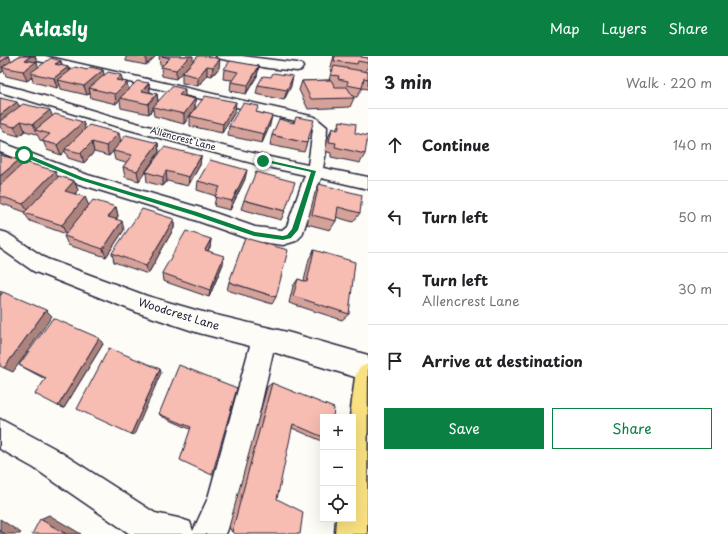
<!DOCTYPE html>
<html lang="en">
<head>
<meta charset="utf-8">
<style>
	:root { --surface:#fff; --page:#f6f6f6; --text:#202124; --muted:#757577; --line:#e0e0e0; --accent:#0b8043 }
	body { margin:0; font-family:"Playpen Sans",sans-serif; background:var(--page); color:var(--text) }
	.controls { position:absolute; right:12px; bottom:12px; display:grid; overflow:hidden; border-radius:0px; box-shadow:0 4px 16px #0002 }
	.controls button { width:36px; height:36px; display:grid; place-items:center; padding:0; border:0; border-bottom:1px solid var(--line); background:var(--surface); color:var(--text); font:20px sans-serif }
	.stop { position:absolute; width:12px; height:12px; margin:-9px; border:3px solid #0b8043; border-radius:50%; background:#fff }
	.stop.end { background:#0b8043; border-color:#fff; box-shadow:0 1px 4px #0008 }
	.list { margin:0; padding:0; list-style:none }
	h2 { display:flex; justify-content:space-between; align-items:center; height:52px; margin:0; padding:0 16px; font-size:17px }
	h2 small { font-size:13px; font-weight:400; color:var(--muted) }
	.list li { display:grid; grid-template-columns:26px 1fr auto; gap:12px; align-items:center; box-sizing:border-box; height:72px; padding:0 16px; border-top:1px solid var(--line) }
	.list b { display:block; font-size:15px; white-space:nowrap }
	.list p { margin:0; font-size:13px; white-space:nowrap; color:var(--muted) }
	.list em { font-size:13px; font-style:normal; color:var(--muted) }
	.actions { display:flex; gap:8px; padding:12px 16px }
	.actions a { flex:1; padding:9px 0; border:1px solid var(--accent); border-radius:0px; text-align:center; font-size:14px; color:var(--accent) }
	.actions .main { background:var(--accent); color:#fff }
	.icon { flex:none; width:22px; height:22px; fill:none; stroke:currentColor; stroke-width:2; stroke-linecap:round; stroke-linejoin:round }
	.map { position:relative; flex:none; width:368px; height:478px; overflow:hidden }
	header { display:flex; align-items:center; gap:24px; box-sizing:border-box; height:56px; padding:0 20px; background:var(--accent); color:#fff }
	header strong { font-size:19px }
	nav { display:flex; gap:22px; margin-inline-start:auto; font-size:14px }
	main { display:flex }
	aside { flex:1; background:var(--surface) }
	.map>svg:first-child { display:block }
</style>
</head>
<body>
<header>
<strong>Atlasly</strong>
<nav><a>Map</a><a>Layers</a><a>Share</a></nav>
</header>
<main>
<div class="map">
<svg width="368" height="478" viewBox="0 0 368 478">
	<rect width="100%" height="100%" fill="#fdfcf7"/>
	<filter id="ink" filterUnits="userSpaceOnUse"><feTurbulence type="fractalNoise" baseFrequency=".025" numOctaves="2"/><feDisplacementMap in="SourceGraphic" scale="8" xChannelSelector="R" yChannelSelector="G"/><feConvolveMatrix kernelMatrix="1 2 1 2 8 2 1 2 1" color-interpolation-filters="sRGB"/></filter>
	<g filter="url(#ink)">
		<g fill="none" stroke-linecap="round" stroke-linejoin="round">
			<!-- minor casing -->
			<g stroke="#22223b" stroke-width="3">
				<g id="minor">
					<path d="M24,0H45L315,61L327,71L326,96L323,112L368,121V133L321,122L302,179L296,185L283,189L254,185L189,162L76,127L0,96V86L88,119L201,152L255,171L282,174L287,170L305,119L263,110L101,66L0,36V28C37,37 74,49 111,60C176,78 241,96 308,109L313,73L305,67L30,3L26,2Z"/>
					<polygon points="216,0 242,0 297,7 301,8 303,11 301,14 297,15 268,12 222,3 218,2"/>
					<polygon points="0,175 7,177 47,203 147,240 199,255 287,276 368,299 368,325 273,296 240,442 226,478 130,478 34,412 0,393 0,363 54,392 155,457 178,462 190,466 193,475 208,442 250,290 199,277 139,257 33,215 0,192"/>
				</g>
			</g>
			<!-- major casing -->
			<g stroke="#22223b" stroke-width="3">
				<polygon id="major" points="368,308 367,478 335,478 336,463 353,463 353,361 350,361 355,321 359,312"/>
			</g>
			<!-- minor -->
			<use href="#minor" fill="#fdfcf7" fill-rule="evenodd"/>
			<!-- major -->
			<use href="#major" fill="#f9e181" fill-rule="evenodd"/>
		</g>
		<!-- wall -->
		<g fill="#d4a299" stroke="#22223b">
			<polygon points="0,0 9,0 11,5 19,0 35,0 37,7 37,8 38,11 61,5 62,10 68,11 69,16 87,14 103,14 104,19 122,25 128,33 149,27 150,36 157,38 158,45 185,41 195,43 195,52 184,68 154,60 153,53 149,58 121,52 120,44 116,48 91,42 90,37 87,39 61,33 60,29 57,32 33,26 32,21 27,25 6,20 4,15 0,17"/>
			<polygon points="126,0 156,0 146,9 126,5"/>
			<polygon points="159,0 193,0 176,23 162,20 161,11 163,9 160,9"/>
			<polygon points="198,0 219,12 212,20 207,19 198,30 182,27 182,17"/>
			<polygon points="333,0 361,0 361,1 368,2 368,10 365,16 368,16 368,31 367,33 362,32 357,41 353,41 354,42 350,51 308,53 299,34 302,25 329,24 332,14 330,14 334,0"/>
			<polygon points="259,10 257,20 246,38 230,35 231,26 232,24 223,23 224,13"/>
			<polygon points="258,29 291,30 284,44 256,38"/>
			<polygon points="0,42 20,50 52,60 83,66 85,73 121,85 158,87 159,96 139,125 125,121 123,111 126,107 115,104 113,95 109,100 94,96 84,107 68,102 65,95 61,99 47,94 43,85 40,84 37,78 25,75 19,80 4,76 1,72 0,71"/>
			<polygon points="235,56 222,77 190,70 190,60"/>
			<polygon points="258,57 270,69 262,87 228,80 229,70"/>
			<polygon points="340,65 355,77 365,98 360,107 331,101 331,97 325,95 328,82 332,72 336,73"/>
			<polygon points="272,79 307,87 304,96 270,89"/>
			<polygon points="0,99 22,109 58,121 74,125 78,134 75,138 85,141 88,149 116,151 118,160 116,164 124,174 106,201 68,189 64,180 66,178 30,165 24,157 25,156 0,147"/>
			<polygon points="201,100 200,109 188,130 167,125 163,130 147,126 146,116"/>
			<polygon points="245,123 230,154 214,150 216,140 197,134 198,125"/>
			<polygon points="319,128 360,157 353,166 336,161 336,165 330,174 307,168 315,137"/>
			<polygon points="244,144 285,155 281,164 241,153"/>
			<polygon points="174,163 174,172 148,218 114,206 112,197"/>
			<polygon points="211,183 210,191 208,195 223,208 209,241 163,225 162,217"/>
			<polygon points="314,194 349,258 342,264 289,247 293,230 298,223 304,225 309,203"/>
			<polygon points="229,226 276,241 272,248 227,234"/>
			<polygon points="103,288 64,352 58,350 45,323 19,309"/>
			<polygon points="272,327 323,361 323,385 322,385 292,372 232,476 229,471 267,331"/>
			<polygon points="237,332 190,373 161,360 159,358"/>
		</g>
		<!-- shaded-wall -->
		<g fill="#ad847d" stroke="#22223b">
			<polygon points="9,0 13,9 2,11 4,15 0,17 0,6"/>
			<polygon points="31,0 35,0 40,16 30,17 32,21 27,25 23,15 25,4"/>
			<polygon points="146,0 156,0 146,9"/>
			<polygon points="190,0 193,0 193,5 176,23 176,14"/>
			<polygon points="220,3 219,12 212,20 213,11"/>
			<polygon points="61,5 63,14 55,8"/>
			<polygon points="207,10 207,19 198,30 198,21"/>
			<polygon points="259,10 257,20 246,38 248,29"/>
			<polygon points="68,11 71,21 58,24 60,29 57,32 54,22"/>
			<polygon points="103,14 105,23 89,32 90,37 87,39 84,30"/>
			<polygon points="121,19 123,28 116,24"/>
			<polygon points="293,20 291,30 284,44 287,34"/>
			<polygon points="127,26 129,36 120,42 120,44 116,48 115,38"/>
			<polygon points="149,27 150,37 142,35"/>
			<polygon points="185,33 185,42 179,39"/>
			<polygon points="157,38 158,47 153,51 153,53 149,58 148,48"/>
			<polygon points="195,43 195,52 184,68 184,58"/>
			<polygon points="17,46 22,55 0,67 0,59"/>
			<polygon points="236,46 235,56 222,77 223,68"/>
			<polygon points="50,54 54,64 36,74 33,68"/>
			<polygon points="272,60 270,69 262,87 264,78"/>
			<polygon points="21,65 25,75 19,80 14,71"/>
			<polygon points="83,66 86,75 65,93 65,95 61,99 57,89"/>
			<polygon points="119,77 121,86 109,100 106,90"/>
			<polygon points="92,86 94,96 84,107 81,97"/>
			<polygon points="158,87 159,96 139,125 137,115"/>
			<polygon points="201,100 200,109 188,130 189,121"/>
			<polygon points="19,104 24,113 0,135 0,120"/>
			<polygon points="247,114 245,123 230,154 232,145"/>
			<polygon points="55,115 60,125 29,157 23,148"/>
			<polygon points="166,115 167,125 163,130 163,121"/>
			<polygon points="74,125 78,134 69,144 65,135"/>
			<polygon points="85,141 89,150 66,178 62,169"/>
			<polygon points="116,151 118,160 111,170 108,161"/>
			<polygon points="174,163 174,172 148,218 146,210"/>
			<polygon points="122,165 124,174 106,201 103,193"/>
			<polygon points="211,183 210,191 204,202 205,194"/>
			<polygon points="224,200 223,208 209,241 210,234"/>
			<polygon points="0,234 3,237 0,241"/>
			<polygon points="46,254 52,260 13,316 4,312"/>
			<polygon points="99,282 103,288 64,352 58,350"/>
			<polygon points="160,313 161,317 134,379 131,378"/>
			<polygon points="49,459 81,478 66,478 40,463"/>
			<polygon points="0,463 21,477 20,478 5,478 0,475"/>
		</g>
		<!-- building -->
		<g fill="#f7bcb2" stroke="#22223b">
			<polygon points="0,0 9,0 0,6"/>
			<polygon points="19,0 31,0 25,4 36,6 23,15 2,11"/>
			<polygon points="162,0 190,0 176,14 161,11 170,2"/>
			<polygon points="198,0 206,0 220,3 213,11 207,10 198,21 182,17"/>
			<polygon points="335,0 361,0 361,1 368,2 368,7 358,5 357,8 334,5"/>
			<polygon points="51,2 61,5 55,8 68,11 54,22 30,17"/>
			<polygon points="230,5 259,10 248,29 231,26 238,16 224,13"/>
			<polygon points="334,10 368,16 368,23 364,22 362,32 347,29 348,25 338,23 339,20 331,19"/>
			<polygon points="75,11 87,14 90,11 103,14 84,30 58,24"/>
			<polygon points="108,16 121,19 116,24 127,26 115,38 89,32"/>
			<polygon points="273,17 293,20 287,34 258,29 263,20 271,21"/>
			<polygon points="331,24 335,31 347,31 354,42 311,43 302,25"/>
			<polygon points="137,25 149,27 142,35 157,38 148,48 120,42"/>
			<polygon points="172,30 185,33 179,39 195,43 184,58 153,51"/>
			<polygon points="205,40 236,46 223,68 190,60"/>
			<polygon points="0,42 17,46 0,59"/>
			<polygon points="243,47 259,50 256,56 272,60 264,78 229,70"/>
			<polygon points="23,48 50,54 33,68 21,65 14,71 0,67 0,65"/>
			<polygon points="55,58 83,66 57,89 42,85 50,78 35,74"/>
			<polygon points="296,61 314,64 307,87 272,79 279,63 294,67"/>
			<polygon points="340,65 356,68 355,77 368,80 365,98 335,91 336,87 329,86 332,72 338,74"/>
			<polygon points="89,69 119,77 106,90 92,86 81,97 65,93"/>
			<polygon points="126,79 158,87 137,115 123,111 132,99 113,95"/>
			<polygon points="164,91 201,100 189,121 166,115 163,121 146,116"/>
			<polygon points="0,99 19,104 0,120"/>
			<polygon points="210,104 247,114 232,145 215,141 220,131 198,125"/>
			<polygon points="25,106 55,115 23,148 0,140 0,129"/>
			<polygon points="256,116 295,126 285,155 244,144"/>
			<polygon points="59,120 74,125 65,135 85,141 62,169 24,157"/>
			<polygon points="319,128 362,139 360,157 338,151 336,165 312,159"/>
			<polygon points="93,144 116,151 108,161 122,165 103,193 64,180"/>
			<polygon points="142,153 174,163 146,210 112,197"/>
			<polygon points="186,175 211,183 205,194 224,200 210,234 162,217"/>
			<polygon points="245,182 288,194 276,241 229,226"/>
			<polygon points="314,194 355,206 349,258 293,240 298,223 307,226"/>
			<polygon points="3,236 46,254 4,312 0,310 0,240"/>
			<polygon points="53,262 99,282 58,350 35,338 46,322 19,309"/>
			<polygon points="109,292 160,313 131,378 77,353"/>
			<polygon points="179,309 237,332 212,419 180,404 191,371 159,358"/>
			<polygon points="272,327 334,352 333,361 323,361 323,381 293,368 277,443 303,456 300,478 236,478 232,476"/>
			<polygon points="40,463 66,478 32,478"/>
			<polygon points="0,475 5,478 0,478"/>
		</g>
	</g>
	<!-- route -->
	<polygon fill="#0b8043" points="24,97 84,122 197,156 255,176 283,180 287,179 292,173 311,116 261,105 263,103 316,115 298,174 291,182 283,184 254,180 193,159 80,124 22,100"/>
	<g text-anchor="middle" stroke-width="3" stroke-linejoin="round" paint-order="stroke">
		<!-- far-street labels -->
		<g font-size="9" fill="#22223b" stroke="#fdfcf7">
			<text transform="translate(183 83) rotate(15)" y="3">Allencrest Lane</text>
		</g>
		<!-- street labels -->
		<g font-size="11" fill="#22223b" stroke="#fdfcf7">
			<text transform="translate(179 258) rotate(17)" y="4">Woodcrest Lane</text>
		</g>
	</g>
</svg>
<div class="controls">
<button>+</button>
<button>−</button>
<button><svg class="icon" aria-label="locate" viewBox="0 0 24 24"><circle cx="12" cy="12" r="6"/><path d="M12 2v4M12 18v4M2 12h4M18 12h4"/></svg></button>
</div>
<div class="stop" style="left:24px;top:99px"></div>
<div class="stop end" style="left:263px;top:105px"></div>
</div>
<aside>
<h2>3 min<small>Walk · 220 m</small></h2>
<ul class="list">
<li><svg class="icon" aria-label="ahead" viewBox="0 0 24 24"><path d="M12 20V5M6 11l6-6 6 6"/></svg><div><b>Continue</b></div><em>140 m</em></li>
<li><svg class="icon" aria-label="left" viewBox="0 0 24 24"><path d="M17 20v-9H6M10 6l-5 5 5 5"/></svg><div><b>Turn left</b></div><em>50 m</em></li>
<li><svg class="icon" aria-label="left" viewBox="0 0 24 24"><path d="M17 20v-9H6M10 6l-5 5 5 5"/></svg><div><b>Turn left</b><p>Allencrest Lane</p></div><em>30 m</em></li>
<li><svg class="icon" aria-label="arrive" viewBox="0 0 24 24"><path d="M6 21V4h12l-3 4 3 4H6"/></svg><div><b>Arrive at destination</b></div></li>
</ul>
<div class="actions"><a class="main">Save</a><a>Share</a></div>
</aside>
</main>
</body>
</html>
